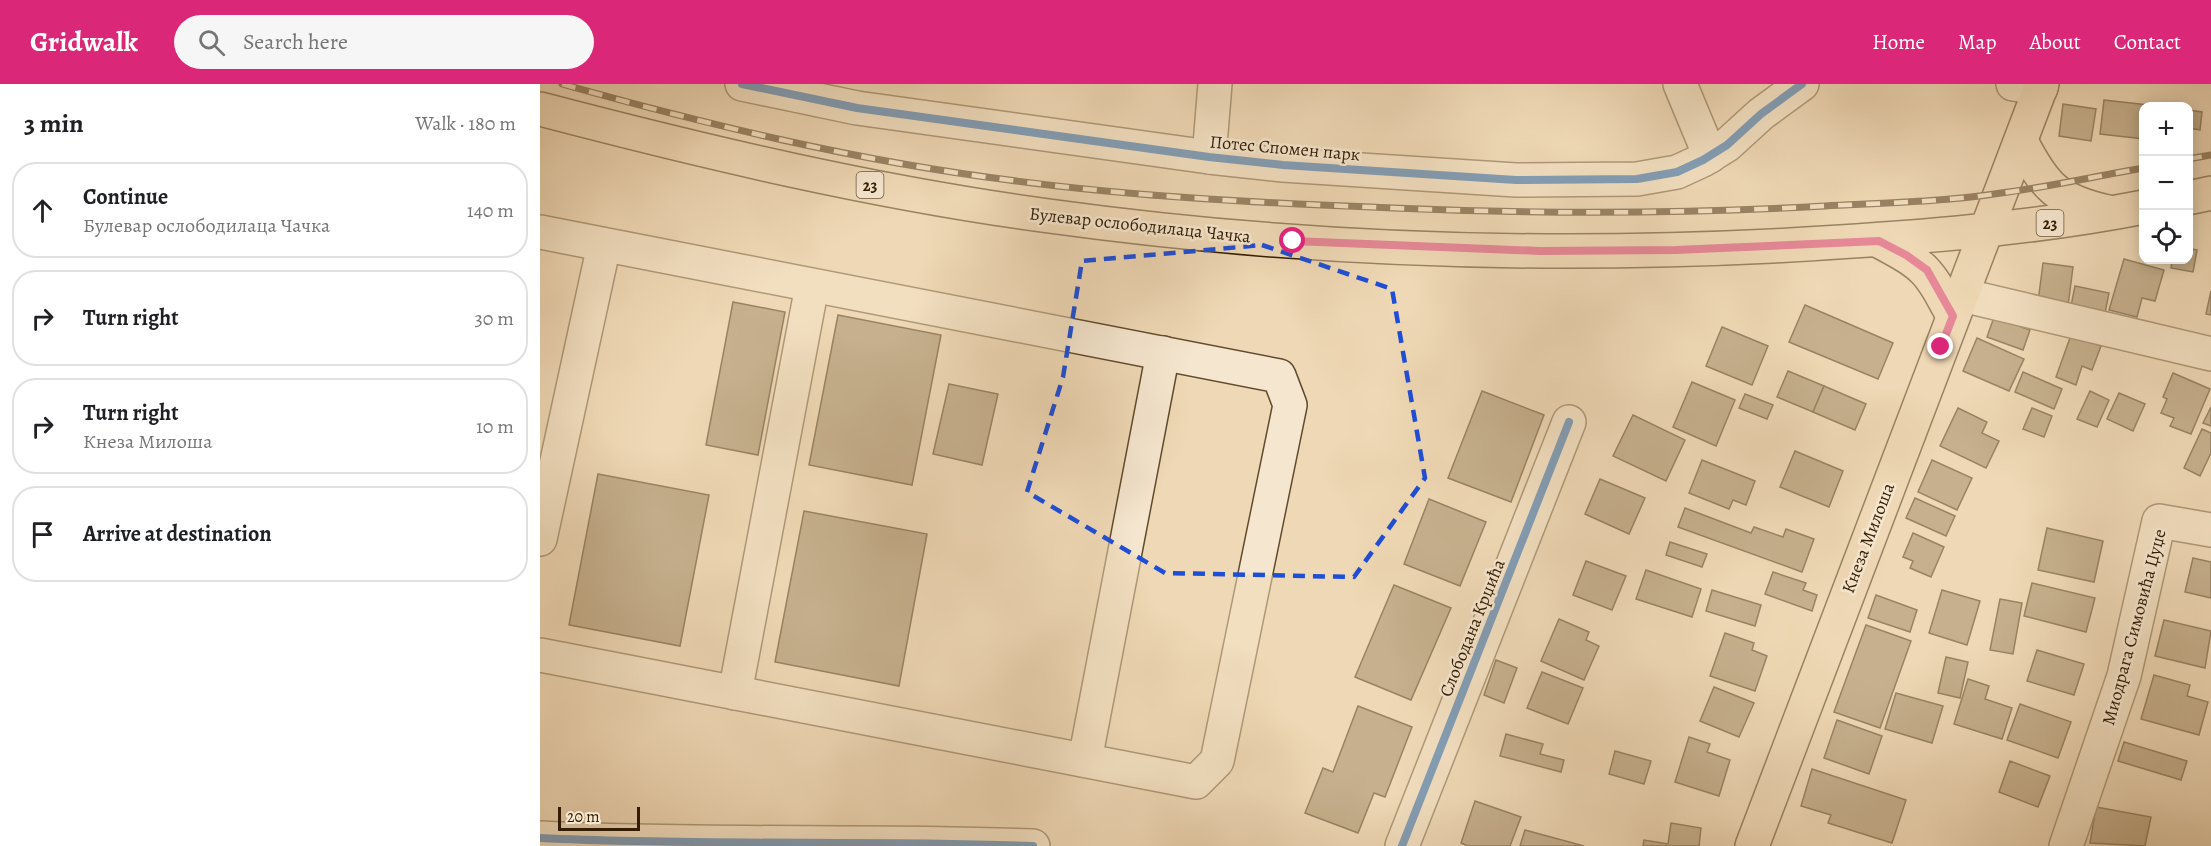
<!DOCTYPE html>
<html lang="en">
<head>
<meta charset="utf-8">
<style>
	:root { --surface:#fff; --page:#f6f6f6; --text:#202124; --muted:#757577; --line:#e0e0e0; --accent:#db2777 }
	body { margin:0; font-family:Alegreya,serif; background:var(--page); color:var(--text) }
	.controls { position:absolute; right:18px; top:18px; display:grid; overflow:hidden; border-radius:12px; box-shadow:0 3px 15px #0003 }
	.controls button { width:54px; height:54px; display:grid; place-items:center; padding:0; border:0; border-bottom:2px solid var(--line); background:var(--surface); color:var(--text); font:30px sans-serif }
	.scale { position:absolute; left:18px; bottom:15px; width:82px; box-sizing:border-box; padding-left:6px; border:3px solid #331c00; border-top:0; font-size:16px; line-height:21px; white-space:nowrap; color:#331c00; -webkit-text-stroke:4px #f5e6cf; paint-order:stroke }
	.stop { position:absolute; width:18px; height:18px; margin:-14px; border:4px solid #db2777; border-radius:50%; background:#fff }
	.stop.end { background:#db2777; border-color:#fff; box-shadow:0 2px 6px #0008 }
	.list { margin:0; padding:0; list-style:none }
	h2 { display:flex; justify-content:space-between; align-items:center; height:78px; margin:0; padding:0 24px; font-size:26px }
	h2 small { font-size:20px; font-weight:400; color:var(--muted) }
	.list li { display:grid; grid-template-columns:39px 1fr auto; gap:18px; align-items:center; box-sizing:border-box; height:96px; margin:0 12px 12px; padding:0 12px; border:2px solid var(--line); border-radius:24px }
	.list b { display:block; font-size:22px; white-space:nowrap }
	.list p { margin:0; font-size:20px; white-space:nowrap; color:var(--muted) }
	.list em { font-size:20px; font-style:normal; color:var(--muted) }
	.icon { flex:none; width:33px; height:33px; fill:none; stroke:currentColor; stroke-width:2; stroke-linecap:round; stroke-linejoin:round }
	.map { position:relative; flex:none; width:1671px; height:762px; overflow:hidden }
	header { display:flex; align-items:center; gap:36px; box-sizing:border-box; height:84px; padding:0 30px; background:var(--accent); color:#fff }
	header strong { font-size:28px }
	nav { display:flex; gap:33px; margin-inline-start:auto; font-size:21px }
	.search { width:420px; height:54px; background:var(--page); display:flex; align-items:center; gap:15px; box-sizing:border-box; padding:0 21px; border-radius:33px; color:var(--muted); font-size:22px }
	main { display:flex }
	aside { flex:1; background:var(--surface) }
	.map>svg:first-child { display:block }
</style>
</head>
<body>
<header>
<strong>Gridwalk</strong>
<div class="search"><svg class="icon" aria-label="search" viewBox="0 0 24 24"><circle cx="10" cy="10" r="6"/><path d="M15 15l6 6"/></svg>Search here</div>
<nav><a>Home</a><a>Map</a><a>About</a><a>Contact</a></nav>
</header>
<main>
<aside>
<h2>3 min<small>Walk · 180 m</small></h2>
<ul class="list">
<li><svg class="icon" aria-label="ahead" viewBox="0 0 24 24"><path d="M12 20V5M6 11l6-6 6 6"/></svg><div><b>Continue</b><p>Булевар ослободилаца Чачка</p></div><em>140 m</em></li>
<li><svg class="icon" aria-label="right" viewBox="0 0 24 24"><path d="M7 20v-9h11M14 6l5 5-5 5"/></svg><div><b>Turn right</b></div><em>30 m</em></li>
<li><svg class="icon" aria-label="right" viewBox="0 0 24 24"><path d="M7 20v-9h11M14 6l5 5-5 5"/></svg><div><b>Turn right</b><p>Кнеза Милоша</p></div><em>10 m</em></li>
<li><svg class="icon" aria-label="arrive" viewBox="0 0 24 24"><path d="M6 21V4h12l-3 4 3 4H6"/></svg><div><b>Arrive at destination</b></div></li>
</ul>
</aside>
<div class="map">
<svg width="1671" height="762" viewBox="0 0 1671 762">
	<rect width="100%" height="100%" fill="#efd8b5"/>
	<filter id="stains"><feTurbulence type="fractalNoise" baseFrequency=".00333" numOctaves="4"/><feColorMatrix values="0 0 0 0 .2 0 0 0 0 .09 0 0 0 0 .02 0 0 0 .5 -.17"/></filter>
	<radialGradient id="worn" r=".72"><stop offset=".6" stop-color="#630" stop-opacity="0"/><stop offset="1" stop-color="#630" stop-opacity=".3"/></radialGradient>
	<!-- building -->
	<g fill="#957e5e" stroke="#331c00" stroke-width="1.5">
		<polygon points="1564,16 1618,22 1604,22 1604,55 1560,50"/>
		<polygon points="1523,20 1556,25 1551,57 1519,52"/>
		<polygon points="1648,26 1662,28 1660,46 1648,44"/>
		<polygon points="1648,164 1657,166 1653,188 1631,184 1632,176 1648,176"/>
		<polygon points="1584,175 1624,186 1615,217 1602,214 1597,233 1569,226"/>
		<polygon points="1503,179 1533,183 1528,222 1498,218"/>
		<polygon points="1535,202 1569,209 1565,229 1531,222"/>
		<polygon points="1671,207 1671,231 1666,230"/>
		<polygon points="193,218 245,228 218,371 166,361"/>
		<polygon points="1265,221 1353,259 1338,295 1249,258"/>
		<polygon points="298,231 401,251 372,401 269,381"/>
		<polygon points="1454,233 1490,246 1483,266 1447,253"/>
		<polygon points="1182,243 1228,262 1212,301 1166,282"/>
		<polygon points="1531,251 1561,262 1552,286 1542,282 1536,301 1516,293"/>
		<polygon points="1437,254 1484,275 1469,307 1423,287"/>
		<polygon points="1248,287 1284,302 1273,328 1237,313"/>
		<polygon points="1483,288 1522,305 1514,325 1475,308"/>
		<polygon points="1633,289 1670,305 1651,350 1630,342 1634,334 1621,329 1627,315 1623,313"/>
		<polygon points="1152,298 1195,316 1176,362 1133,343"/>
		<polygon points="409,300 458,310 442,381 393,370"/>
		<polygon points="1284,302 1326,320 1315,346 1273,328"/>
		<polygon points="942,307 1004,331 971,418 908,394"/>
		<polygon points="1550,307 1569,316 1557,343 1537,335"/>
		<polygon points="1579,309 1605,320 1593,347 1567,335"/>
		<polygon points="1205,310 1233,321 1227,335 1199,324"/>
		<polygon points="1671,323 1671,342 1663,339"/>
		<polygon points="1418,324 1447,338 1442,349 1459,357 1446,384 1400,362"/>
		<polygon points="1492,324 1512,332 1504,353 1483,345"/>
		<polygon points="1093,331 1145,356 1126,397 1073,372"/>
		<polygon points="1662,345 1671,349 1671,369 1660,392 1644,384"/>
		<polygon points="1255,367 1303,387 1289,423 1240,403"/>
		<polygon points="1162,376 1215,397 1206,421 1193,416 1189,425 1149,409"/>
		<polygon points="1392,376 1432,394 1417,426 1378,408"/>
		<polygon points="58,390 169,411 140,562 29,541"/>
		<polygon points="1060,395 1105,414 1089,450 1045,430"/>
		<polygon points="1375,414 1415,432 1406,452 1366,434"/>
		<polygon points="889,415 946,438 920,502 864,480"/>
		<polygon points="1145,424 1211,449 1214,443 1243,453 1246,445 1274,455 1262,488 1138,443"/>
		<polygon points="264,427 387,450 359,602 235,578"/>
		<polygon points="1507,444 1563,457 1554,498 1498,486"/>
		<polygon points="1373,449 1404,463 1391,493 1370,484 1373,477 1363,473"/>
		<polygon points="1130,458 1167,470 1162,483 1126,471"/>
		<polygon points="1653,474 1671,478 1671,514 1645,508"/>
		<polygon points="1046,477 1086,492 1072,526 1033,511"/>
		<polygon points="1106,486 1161,505 1152,533 1096,515"/>
		<polygon points="1233,488 1266,499 1263,506 1277,511 1272,527 1225,510"/>
		<polygon points="1492,499 1555,514 1546,548 1484,532"/>
		<polygon points="854,501 911,524 871,616 815,593"/>
		<polygon points="1172,506 1221,521 1215,542 1166,527"/>
		<polygon points="1402,506 1440,517 1427,561 1389,549"/>
		<polygon points="1336,511 1377,526 1370,548 1328,534"/>
		<polygon points="1460,515 1482,519 1473,570 1450,566"/>
		<polygon points="1019,535 1049,548 1046,556 1059,562 1044,596 1001,577"/>
		<polygon points="1624,536 1671,547 1665,584 1615,572"/>
		<polygon points="1326,541 1371,557 1340,644 1294,628"/>
		<polygon points="1185,549 1214,559 1212,566 1227,572 1215,607 1170,592"/>
		<polygon points="1497,566 1544,580 1534,611 1487,597"/>
		<polygon points="1406,573 1428,578 1420,614 1398,609"/>
		<polygon points="956,576 977,584 964,619 944,611"/>
		<polygon points="1002,588 1043,604 1028,640 987,624"/>
		<polygon points="1614,591 1650,601 1647,612 1668,618 1659,651 1601,635"/>
		<polygon points="1428,595 1449,602 1445,615 1472,624 1462,655 1414,640"/>
		<polygon points="1174,603 1214,619 1199,653 1160,637"/>
		<polygon points="1356,609 1403,622 1392,659 1345,645"/>
		<polygon points="1480,620 1531,638 1518,674 1467,656"/>
		<polygon points="818,622 872,643 845,713 834,709 818,749 765,729 783,684 793,688"/>
		<polygon points="1297,636 1342,652 1329,690 1284,674"/>
		<polygon points="966,650 1003,660 1000,670 1024,676 1021,688 960,672"/>
		<polygon points="1149,653 1170,660 1167,668 1190,676 1179,712 1135,698"/>
		<polygon points="1584,658 1647,677 1641,696 1578,677"/>
		<polygon points="1075,667 1111,677 1104,700 1069,690"/>
		<polygon points="1470,677 1510,692 1498,723 1459,708"/>
		<polygon points="1272,685 1366,716 1352,759 1288,739 1291,731 1261,722"/>
		<polygon points="935,717 981,733 970,762 928,762 921,759"/>
		<polygon points="1556,723 1611,733 1605,762 1550,759"/>
		<polygon points="1131,739 1161,744 1159,762 1103,762 1104,756 1128,760"/>
		<polygon points="985,746 1044,762 980,762"/>
	</g>
	<g fill="none" stroke-linecap="round" stroke-linejoin="round">
		<!-- minor casing -->
		<g stroke="#624b2d" stroke-width="36">
			<g id="minor">
				<polyline points="202,0 317,24 669,73 743,81 976,96 1097,95 1137,88 1163,76 1187,61 1221,30 1262,0"/>
				<polyline points="1140,0 1170,72"/>
				<polyline points="1473,0 1501,4"/>
				<polyline points="669,73 675,0"/>
				<polyline points="0,148 739,292 750,321 677,677 656,698 0,571"/>
				<polyline points="1422,211 1671,270"/>
				<polyline points="0,455 64,161"/>
				<polyline points="195,609 272,202"/>
				<polyline points="545,676 623,269"/>
				<path d="M0,754C164,762 329,756 493,762"/>
				<polyline points="862,762 1029,338"/>
				<polyline points="1526,762 1584,592 1619,437 1671,446"/>
			</g>
		</g>
		<!-- major casing -->
		<g stroke="#331c00" stroke-width="36">
			<g id="major">
				<path d="M0,25C168,69 337,109 509,132C748,165 991,174 1232,162C1357,155 1480,147 1604,123"/>
				<path d="M1481,57C1504,102 1517,117 1568,128"/>
				<polyline points="1648,114 1671,109"/>
				<path d="M1339,157C1386,182 1388,185 1413,232"/>
				<polyline points="1212,762 1502,0"/>
			</g>
		</g>
		<!-- minor -->
		<use href="#minor" stroke="#f5e6cf" stroke-width="33"/>
		<!-- major -->
		<use href="#major" stroke="#efd8b5" stroke-width="33"/>
		<!-- rail casing -->
		<g stroke="#331c00" stroke-width="7">
			<g id="rail">
				<path d="M22,0C168,41 318,77 469,96C596,113 724,119 853,124C997,130 1141,130 1285,122C1344,119 1403,118 1461,109C1509,103 1556,92 1604,84"/>
				<polyline points="1648,75 1671,71"/>
			</g>
		</g>
		<!-- rail -->
		<use href="#rail" stroke="#f5e6cf" stroke-width="4.5" stroke-dasharray="14" stroke-linecap="butt"/>
		<!-- cycleway casing -->
		<g stroke="#f5e6cf" stroke-width="11">
			<g id="cycleway">
				<polyline points="202,0 317,24 669,73 743,81 976,96 1097,95 1137,88 1163,76 1187,61 1221,30 1262,0"/>
				<path d="M0,754C164,762 329,756 493,762"/>
				<polyline points="862,762 1029,338"/>
			</g>
		</g>
		<!-- cycleway -->
		<use href="#cycleway" stroke="#0057b8" stroke-width="8"/>
	</g>
	<g fill="none" stroke-linecap="round" stroke-linejoin="round">
		<!-- route -->
		<polyline stroke="#db2777" stroke-width="8" points="753,157 1000,167 1136,166 1339,157 1366,171 1387,186 1413,232 1401,263"/>
	</g>
	<!-- marked area -->
	<path d="M0 0H1671V762H0ZM722,161L852,205L885,394L814,493L625,489L487,408L523,293L542,177Z" fill="#efd8b5" fill-opacity=".55" fill-rule="evenodd"/>
	<path fill="none" stroke="#1d4ed8" stroke-width="4.5" stroke-dasharray="12 8" stroke-linejoin="round" d="M722,161L852,205L885,394L814,493L625,489L487,408L523,293L542,177Z"/>
	<g text-anchor="middle" stroke-width="5" stroke-linejoin="round" paint-order="stroke">
		<!-- shield labels -->
		<g fill="#f5e6cf" stroke="#6d593e" stroke-width="1.5">
			<rect x="316.5" y="88" width="27" height="26" rx="4.5"/>
			<rect x="1496.5" y="126" width="27" height="26" rx="4.5"/>
		</g>
		<g font-size="16" font-weight="bold" fill="#331c00">
			<text x="330" y="107">23</text>
			<text x="1510" y="145">23</text>
		</g>
		<!-- street labels -->
		<g font-size="18" fill="#331c00" stroke="#f5e6cf">
			<text transform="translate(745 64) rotate(5)" y="6">Потес Спомен парк</text>
			<text transform="translate(600 141) rotate(6)" y="6">Булевар ослободилаца Чачка</text>
			<text transform="translate(1328 454) rotate(-69)" y="6">Кнеза Милоша</text>
			<text transform="translate(1594 543) rotate(-75)" y="6">Миодрага Симовића Џуџе</text>
			<text transform="translate(932 544) rotate(-68)" y="6">Слободана Крџића</text>
		</g>
	</g>
	<rect width="100%" height="100%" filter="url(#stains)"/>
	<rect width="100%" height="100%" fill="url(#worn)"/>
</svg>
<div class="controls">
<button>+</button>
<button>−</button>
<button><svg class="icon" aria-label="locate" viewBox="0 0 24 24"><circle cx="12" cy="12" r="6"/><path d="M12 2v4M12 18v4M2 12h4M18 12h4"/></svg></button>
</div>
<div class="scale">20 m</div>
<div class="stop" style="left:753px;top:157px"></div>
<div class="stop end" style="left:1401px;top:263px"></div>
</div>
</main>
</body>
</html>
